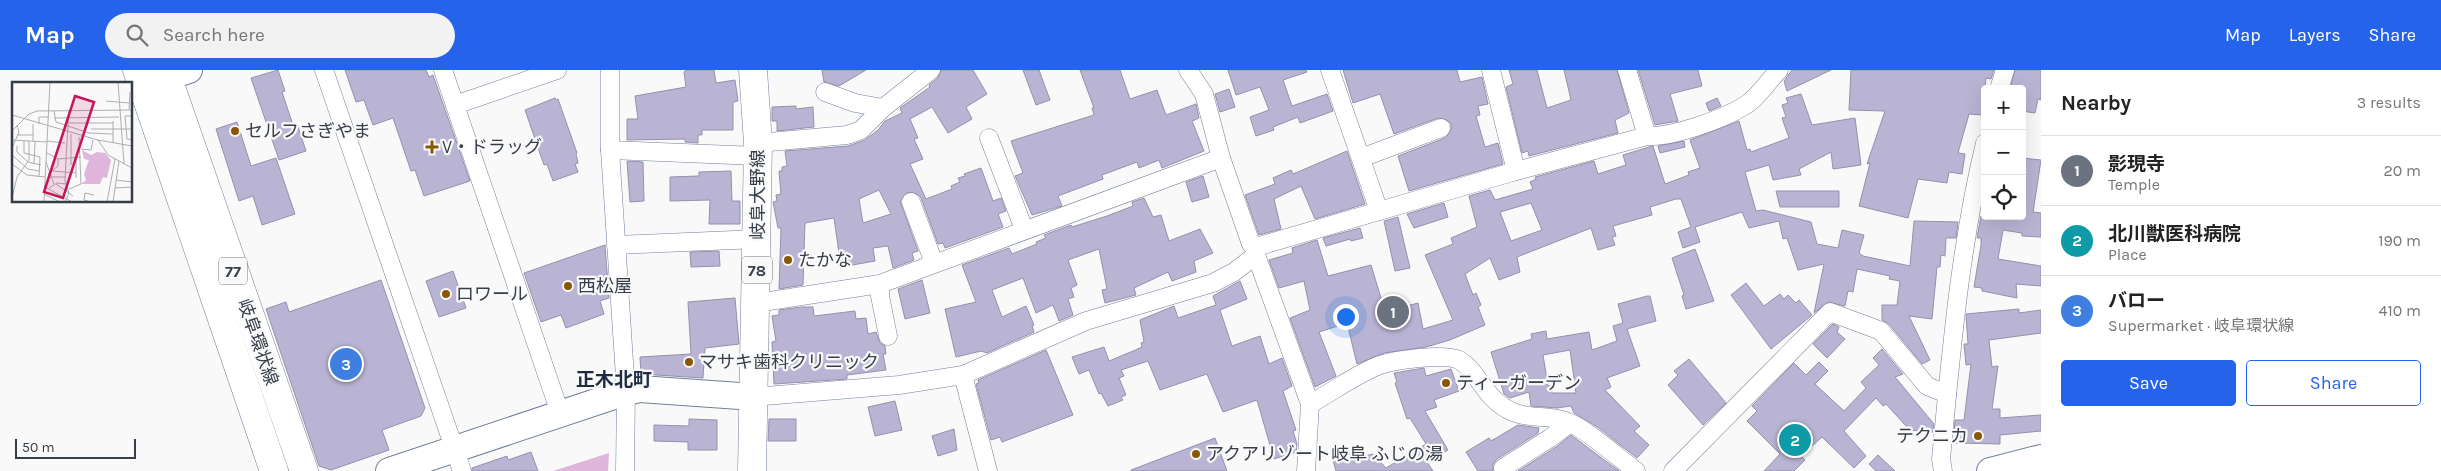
<!DOCTYPE html>
<html lang="en">
<head>
<meta charset="utf-8">
<style>
	:root { --surface:#fff; --page:#f2f2f2; --text:#222; --muted:#767676; --line:#e0e0e0; --accent:#2563eb }
	body { margin:0; font-family:Karla,"Noto Sans JP",sans-serif; background:var(--page); color:var(--text) }
	.controls { position:absolute; right:15px; top:15px; display:grid; overflow:hidden; border-radius:5px; box-shadow:0 5px 20px #0002 }
	.controls button { width:45px; height:45px; display:grid; place-items:center; padding:0; border:0; border-bottom:1px solid var(--line); background:var(--surface); color:var(--text); font:25px sans-serif }
	.scale { position:absolute; left:15px; bottom:12px; width:121px; box-sizing:border-box; padding-left:5px; border:2px solid #363e49; border-top:0; font-size:14px; line-height:18px; white-space:nowrap; color:#363e49; -webkit-text-stroke:4px #f9f9f9; paint-order:stroke }
	.you { position:absolute; left:1345px; top:246px; width:18px; height:18px; margin:-12px; border:4px solid #fff; border-radius:50%; background:#1a73e8; box-shadow:0 0 0 8px #1a73e833 }
	.badge { display:grid; place-items:center; width:32px; height:32px; border-radius:50%; background:var(--accent); color:#fff; font-size:16px; font-weight:700 }
	.pin { position:absolute; translate:-50% -50%; border:2px solid #fff; box-shadow:0 1px 5px #0006 }
	.list { margin:0; padding:0; list-style:none }
	h2 { display:flex; justify-content:space-between; align-items:center; height:65px; margin:0; padding:0 20px; font-size:21px }
	h2 small { font-size:16px; font-weight:400; color:var(--muted) }
	.list li { display:grid; grid-template-columns:32px 1fr auto; gap:15px; align-items:center; box-sizing:border-box; height:70px; padding:0 20px; border-top:1px solid var(--line) }
	.list b { display:block; font-size:19px; white-space:nowrap }
	.list p { margin:0; font-size:16px; white-space:nowrap; color:var(--muted) }
	.list em { font-size:16px; font-style:normal; color:var(--muted) }
	.actions { display:flex; gap:10px; padding:15px 20px }
	.actions a { flex:1; padding:11px 0; border:1px solid var(--accent); border-radius:5px; text-align:center; font-size:18px; color:var(--accent) }
	.actions .main { background:var(--accent); color:#fff }
	.icon { flex:none; width:28px; height:28px; fill:none; stroke:currentColor; stroke-width:2; stroke-linecap:round; stroke-linejoin:round }
	.map { position:relative; flex:none; width:2041px; height:401px; overflow:hidden }
	header { display:flex; align-items:center; gap:30px; box-sizing:border-box; height:70px; padding:0 25px; background:var(--accent); color:#fff }
	header strong { font-size:24px }
	nav { display:flex; gap:28px; margin-inline-start:auto; font-size:18px }
	.search { width:350px; height:45px; background:var(--page); display:flex; align-items:center; gap:12px; box-sizing:border-box; padding:0 18px; border-radius:28px; color:var(--muted); font-size:19px }
	main { display:flex }
	aside { flex:1; background:var(--surface) }
	.map>svg:first-child { display:block }
</style>
</head>
<body>
<header>
<strong>Map</strong>
<div class="search"><svg class="icon" aria-label="search" viewBox="0 0 24 24"><circle cx="10" cy="10" r="6"/><path d="M15 15l6 6"/></svg>Search here</div>
<nav><a>Map</a><a>Layers</a><a>Share</a></nav>
</header>
<main>
<div class="map">
<svg width="2041" height="401" viewBox="0 0 2041 401">
	<rect width="100%" height="100%" fill="#f9f9f9"/>
	<!-- green -->
	<polygon fill="#dfb5dc" points="609,383 608,401 553,401"/>
	<!-- building -->
	<g fill="#b9b4d3" stroke="#9590ad" fill-rule="evenodd">
		<polygon points="278,0 285,21 282,22 293,55 297,54 306,81 279,90 251,8"/>
		<polygon points="345,0 426,0 429,7 433,5 470,111 424,126 415,100 411,101 393,48 373,55 364,30 356,32"/>
		<polygon points="686,0 714,0 716,13 735,10 738,31 733,32 733,60 702,60 702,65 698,65 698,73 685,72 685,69 627,70 627,49 638,49 635,26 686,17 684,2"/>
		<polygon points="822,0 866,0 839,16 824,12"/>
		<path d="M941,0H973L987,24L966,37L972,49L948,63L932,37L910,49L918,68L914,69L923,89L910,94L926,129L952,119L951,116L960,112L958,108L965,106L964,104L981,98L993,131L1001,128L1006,141L998,144L1003,157L945,178L943,173L938,174L921,128L917,124L908,122L900,131L918,181L912,183L914,190L893,198L888,176L873,178L875,191L841,197L834,148L805,153L803,215L779,219L781,158H778L773,132L777,131L776,125L781,124L779,101H782V97L787,96L785,81L848,76L865,70L878,60L885,51L902,43L900,38L930,17L929,15L938,8ZM879,120L891,144L863,153L859,129Z"/>
		<polygon points="1023,0 1039,0 1050,30 1036,35"/>
		<polygon points="1080,0 1120,0 1130,29 1157,20 1166,45 1196,34 1199,48 1192,51 1204,81 1162,98 1159,90 1139,98 1137,92 1102,105 1103,109 1058,126 1062,136 1032,145 1015,106 1023,103 1011,71 1094,45 1092,38 1094,38"/>
		<polygon points="1228,0 1306,0 1307,2 1283,10 1292,36 1327,24 1333,41 1300,53 1298,47 1273,57 1274,60 1256,66 1250,47 1269,40 1260,17 1236,25"/>
		<polygon points="1343,0 1457,0 1460,12 1482,7 1488,34 1478,36 1480,45 1476,46 1485,77 1498,73 1503,94 1409,121 1398,86 1445,68 1451,60 1451,54 1447,50 1438,48 1394,64 1380,24 1353,33"/>
		<polygon points="1509,0 1537,0 1547,38 1571,30 1564,0 1617,0 1629,43 1615,50 1618,63 1529,86 1528,81 1522,83 1506,17 1513,14"/>
		<polygon points="1638,0 1698,0 1702,16 1670,24 1678,51 1655,55"/>
		<polygon points="1792,0 1831,0 1787,21 1784,11"/>
		<polygon points="1851,0 1994,0 1991,9 1986,8 1982,45 1969,44 1958,83 1965,84 1962,104 1949,102 1947,113 1918,109 1908,148 1859,136 1870,93 1867,94 1885,41 1849,40"/>
		<polygon points="2015,0 2041,0 2041,30 2038,29 2035,43 2022,41 2022,19 2013,19 2014,16 2011,15"/>
		<polygon points="1229,19 1235,37 1220,42 1215,24"/>
		<path d="M1801,24L1812,55L1855,48L1861,95L1833,99L1831,82L1799,99L1801,105L1773,110L1769,95L1745,102L1756,141L1763,140L1811,152L1817,174L1838,178L1842,160L1864,165L1859,183L1863,186L1910,196L1914,151L1958,152L1956,168H1946L1945,186L1941,185L1940,197H1937L1932,249L1909,246L1930,290L1922,294L1889,254L1882,250V235H1897L1900,211L1889,209L1890,206L1857,199L1853,222L1848,221L1845,236L1828,232L1814,243L1824,194L1798,200L1787,168L1783,169L1779,151L1749,158L1742,142L1695,157L1700,172L1683,178L1678,162L1691,157L1681,129H1676L1650,137L1652,145L1613,156L1616,166L1612,167L1615,175L1598,180L1591,158L1517,187L1520,202L1499,210L1490,188L1465,204L1473,225L1476,223L1481,235L1478,237L1485,255L1450,270L1426,277L1384,283L1357,294L1347,253L1319,262L1336,306L1315,317L1290,248L1310,240L1304,211L1279,218L1269,190L1293,183L1292,178L1317,170L1328,206L1371,195L1387,248L1404,243L1403,237L1418,233L1423,259L1453,250L1425,185L1453,174L1451,168L1477,157L1469,126L1490,120L1495,130L1533,119L1530,112L1536,109L1535,107L1594,91L1598,104L1626,95L1623,85L1649,77L1653,76L1665,114L1689,105L1688,102L1700,98L1690,70L1739,51L1747,80L1750,79L1751,82L1789,68L1782,48L1786,47L1782,35L1788,33L1786,28ZM1531,133L1542,160L1511,171L1500,142Z"/>
		<polygon points="555,28 556,30 558,29 577,83 576,84 578,93 575,94 578,102 553,111 547,94 544,95 525,40"/>
		<polygon points="1717,28 1721,36 1709,41 1706,33"/>
		<polygon points="796,36 796,39 813,37 814,57 777,61 777,51 772,51 772,37"/>
		<polygon points="237,52 251,96 276,88 295,144 262,155 253,126 239,131 216,59"/>
		<polygon points="1684,71 1685,77 1660,83 1658,76"/>
		<polygon points="1347,81 1365,134 1315,149 1301,116 1274,129 1281,159 1259,165 1245,125 1275,114 1273,108 1291,100 1293,104"/>
		<polygon points="2022,88 2041,90 2033,142 2041,143 2041,167 2022,166 2022,163 2003,160 1998,189 2041,196 2041,216 2016,214 2017,228 1982,221 1982,218 1974,217 1981,175 1981,168 1977,168 1981,146 2022,146"/>
		<polygon points="627,91 643,92 644,131 630,132"/>
		<polygon points="731,101 732,131 740,131 740,154 709,154 710,130 670,131 670,107 699,106 699,102"/>
		<polygon points="1203,106 1209,127 1192,132 1186,112"/>
		<polygon points="1776,121 1839,121 1839,137 1780,137"/>
		<polygon points="1144,128 1153,147 1161,145 1169,171 1200,159 1213,183 1194,191 1196,202 1172,211 1168,202 1134,218 1136,225 1105,233 1102,220 1107,219 1099,179 1068,190 1077,215 1071,218 1074,227 1068,229 1073,245 1059,251 1053,235 1036,243 1023,208 992,220 1002,247 1026,236 1034,255 1032,256 1034,262 987,283 981,281 956,287 945,239 976,232 962,195 1009,178 1012,184 1037,174 1036,172 1046,168 1044,165 1071,155 1072,157 1107,146 1133,136 1132,132"/>
		<polygon points="1444,133 1448,147 1414,158 1407,144"/>
		<polygon points="1398,147 1410,198 1395,201 1384,151"/>
		<polygon points="1360,158 1363,168 1351,171 1350,169 1326,176 1323,168"/>
		<polygon points="605,175 609,228 600,231 604,244 566,258 561,245 541,252 524,203"/>
		<polygon points="1695,179 1714,231 1686,239 1682,226 1684,225 1672,188"/>
		<polygon points="719,181 720,196 691,197 690,182"/>
		<polygon points="453,201 466,238 439,247 426,211"/>
		<polygon points="381,210 425,338 421,346 382,360 389,380 331,400 319,396 266,239 286,232 289,242"/>
		<polygon points="922,210 930,243 905,249 898,219"/>
		<polygon points="1240,211 1247,229 1220,240 1232,276 1260,266 1269,294 1282,288 1292,316 1283,321 1296,360 1293,361 1297,374 1296,382 1274,389 1257,330 1223,342 1207,304 1160,320 1148,291 1121,300 1124,306 1119,308 1126,325 1121,327 1123,330 1108,336 1101,323 1099,324 1089,300 1079,304 1072,287 1104,277 1109,291 1133,281 1142,277 1141,273 1144,272 1140,250 1174,236 1178,248 1216,235 1213,226"/>
		<polygon points="1746,213 1764,236 1780,224 1784,229 1788,225 1796,233 1799,230 1812,245 1771,279 1731,225"/>
		<path d="M1647,226H1650L1656,251L1627,259L1640,296L1607,308L1611,317L1605,320L1640,356L1634,361L1649,375L1637,388L1599,358L1574,343L1571,336L1557,338L1531,336L1529,322L1510,328L1504,324L1491,282L1532,269L1531,264L1546,261L1547,269L1589,262L1592,280L1617,271L1613,256L1623,253L1618,234ZM1570,280L1576,323H1552L1551,316H1548L1543,285Z"/>
		<polygon points="735,228 739,274 705,278 703,308 641,304 640,287 691,284 688,232"/>
		<polygon points="802,237 813,237 814,246 855,241 856,249 866,248 868,264 876,262 880,273 885,276 886,284 883,284 886,300 847,305 847,309 774,314 772,272 776,271 772,246 779,245 779,240"/>
		<polygon points="2019,239 2019,243 2041,240 2041,263 1989,270 1992,297 1998,296 1992,339 2000,339 2000,348 2041,345 2041,361 2000,365 2000,374 1956,373 1956,364 1954,364 1955,350 1964,350 1971,294 1966,295 1964,274 1968,274 1966,244"/>
		<polygon points="1833,254 1839,257 1837,262 1845,269 1827,288 1813,274"/>
		<polygon points="1882,279 1903,304 1895,307 1934,354 1933,362 1906,360 1906,356 1886,334 1883,336 1876,328 1844,361 1866,386 1854,398 1822,367 1801,386 1805,390 1794,401 1764,401 1780,384 1747,351 1757,341 1752,336 1794,293 1806,305 1819,292 1828,301 1815,314 1844,341 1866,318 1861,312 1879,295 1873,288"/>
		<polygon points="1046,280 1073,345 1002,372 1000,367 991,370 976,314 979,313 978,310"/>
		<polygon points="1689,289 1726,333 1703,355 1668,315 1678,305 1674,301"/>
		<polygon points="1424,298 1426,306 1451,299 1459,321 1434,330 1437,337 1425,341 1448,380 1427,392 1433,401 1336,401 1331,383 1361,375 1365,386 1373,384 1386,398 1426,374 1410,348 1407,349 1395,313 1397,312 1394,303"/>
		<polygon points="895,331 902,360 875,366 868,337"/>
		<polygon points="689,349 717,350 717,380 688,380 688,372 654,371 654,355 689,356"/>
		<polygon points="769,349 796,349 796,371 768,371"/>
		<polygon points="1518,355 1539,358 1538,363 1497,389 1493,394 1493,401 1478,401 1466,382 1489,368 1491,371"/>
		<polygon points="954,359 957,380 938,386 932,366"/>
		<polygon points="1571,365 1619,401 1518,401 1556,377"/>
		<polygon points="1215,368 1227,401 1131,401 1131,400"/>
		<polygon points="531,382 538,401 472,401 472,398 507,386 508,390"/>
		<polygon points="1878,385 1895,401 1876,401 1869,394"/>
	</g>
	<g fill="none" stroke-linecap="round" stroke-linejoin="round">
		<!-- street casing -->
		<g stroke="#70809a" stroke-width="19">
			<g id="street">
				<polyline points="324,0 462,401"/>
				<polyline points="443,0 560,343"/>
				<polyline points="610,0 610,80 626,322 625,401"/>
				<polyline points="1188,0 1204,24 1221,88 1251,174 1256,177"/>
				<polyline points="1330,0 1379,141"/>
				<polyline points="1491,0 1516,101"/>
				<polyline points="1627,0 1647,66"/>
				<polyline points="1999,19 2005,0"/>
				<polyline points="825,22 855,33 883,38"/>
				<polyline points="455,35 557,0"/>
				<polyline points="989,68 1024,159"/>
				<polyline points="758,73 847,65 861,60 883,38 931,0"/>
				<polyline points="610,80 758,86"/>
				<polyline points="1361,88 1441,58"/>
				<polyline points="911,132 934,193"/>
				<polyline points="616,175 758,169"/>
				<path d="M1256,177L1516,101L1647,66C1673,67 1721,50 1744,36C1757,29 1768,11 1779,0"/>
				<polyline points="1256,177 1256,185 1310,334 1306,401"/>
				<polyline points="880,214 880,226 888,266"/>
				<polyline points="756,233 880,214 1221,88"/>
				<polyline points="963,305 988,401"/>
				<polyline points="754,327 899,315 963,305 1086,251 1213,213 1234,202 1256,185"/>
				<path d="M1310,334C1332,322 1356,304 1380,295C1395,290 1444,283 1459,290C1479,301 1483,329 1513,342C1531,350 1550,344 1568,352C1586,359 1619,388 1636,401"/>
				<polyline points="1503,398 1550,368 1570,353"/>
				<polyline points="1673,401 1830,242 1881,261 1927,316 1947,324"/>
				<path d="M1943,401L1941,389C1951,283 1960,176 1985,73"/>
			</g>
		</g>
		<!-- secondary casing -->
		<g stroke="#70809a" stroke-width="28">
			<g id="secondary">
				<polyline points="147,14 189,0"/>
				<polyline points="389,401 626,322 640,319 754,327"/>
				<polyline points="1990,401 2041,388"/>
			</g>
		</g>
		<!-- primary casing -->
		<g stroke="#70809a" stroke-width="29">
			<g id="primary">
				<polyline points="137,0 274,401"/>
				<polyline points="165,0 304,401"/>
				<polyline points="752,401 758,73 753,0"/>
			</g>
		</g>
		<!-- street -->
		<use href="#street" stroke="#fff" stroke-width="18"/>
		<!-- secondary -->
		<use href="#secondary" stroke="#fff" stroke-width="26"/>
		<!-- primary -->
		<use href="#primary" stroke="#fff" stroke-width="28"/>
	</g>
	<!-- markers -->
	<g fill="#895700" stroke="#f9f9f9" stroke-width="2">
		<circle cx="235" cy="61" r="5"/>
		<path d="M429.5 69.5h5v5h5v5h-5v5h-5v-5h-5v-5h5z"/>
		<circle cx="788" cy="190" r="5"/>
		<circle cx="568" cy="216" r="5"/>
		<circle cx="446" cy="224" r="5"/>
		<circle cx="689" cy="292" r="5"/>
		<circle cx="1446" cy="313" r="5"/>
		<circle cx="1978" cy="366" r="5"/>
		<circle cx="1196" cy="384" r="5"/>
	</g>
	<g text-anchor="middle" stroke-width="4.5" stroke-linejoin="round" paint-order="stroke">
		<!-- shield labels -->
		<g fill="#f9f9f9" stroke="#70767e" stroke-width="1">
			<rect x="742" y="186.5" width="30" height="27" rx="4"/>
			<rect x="219" y="187.5" width="28" height="27" rx="4"/>
		</g>
		<g font-size="16" font-weight="bold" fill="#363e49">
			<text x="757" y="206">78</text>
			<text x="233" y="207">77</text>
		</g>
		<!-- poi labels -->
		<g font-size="18" fill="#363e49" stroke="#f9f9f9" text-anchor="start">
			<text x="245" y="67">セルフさぎやま</text>
			<text x="442" y="83">V・ドラッグ</text>
			<text x="798" y="196">たかな</text>
			<text x="578" y="222">西松屋</text>
			<text x="456" y="230">ロワール</text>
			<text x="699" y="298">マサキ歯科クリニック</text>
			<text x="1456" y="319">ティーガーデン</text>
			<text x="1968" y="372" text-anchor="end">テクニカ</text>
			<text x="1206" y="390">アクアリゾート岐阜 ふじの湯</text>
		</g>
		<!-- street labels -->
		<g font-size="18" fill="#363e49" stroke="#f9f9f9">
			<text transform="translate(758 125) rotate(-90)" y="6">岐阜大野線</text>
			<text transform="translate(258 272) rotate(71)" y="6">岐阜環状線</text>
		</g>
		<!-- neighbourhood labels -->
		<g font-size="19" font-weight="bold" fill="#1e2c41" stroke="#f9f9f9">
			<text x="614" y="316">正木北町</text>
		</g>
	</g>
	<!-- overview -->
	<g transform="translate(12 12)">
		<rect width="120" height="120" fill="#f9f9f9"/>
		<path d="M70,68L79,73L85,70L93,71L99,78L95,96L91,95L88,102H69L74,98L72,92L77,78L72,77Z" fill="#dfb5dc"/>
		<path fill="none" stroke="#abaeb3" stroke-width="1" d="M106,0L112,82M94,19L117,21M117,27L118,10M42,29L44,40L77,51L101,52M0,33L86,58L96,73L120,86M120,34H113L115,57L120,58M42,36L107,35M101,39V61M57,41H101M27,42V35H37M79,47H120M0,49L17,32L25,29L120,28M5,53H21M0,58L35,60M86,58L120,64M12,59V71L28,75L27,95M21,59V42M35,59L53,61M5,64V70L16,80L29,83M0,66L7,50L5,43M69,67L79,68L81,58M35,71L46,77L69,75M0,73L16,87L27,89M64,76V96M54,77L57,28M34,80L42,102M0,82L15,93L33,95M22,82L23,60M59,83V52M41,89L64,91M36,92L46,84V77M38,95H54M104,98L120,100M44,102L61,114M33,105L60,120M37,106L45,101L54,102M103,106L120,105M57,107L69,102L67,55M32,112L48,120M0,116L5,95L17,78V59M32,120L38,0M53,120L57,111L53,99L54,77M79,120L72,118L73,111L82,113M95,120L103,77M101,120L107,79"/>
		<path fill="#c2185b" fill-opacity="0.15" stroke="#c2185b" stroke-width="2.5" d="M63,14L82,20L51,116L32,110Z"/>
		<rect width="120" height="120" fill="none" stroke="#363e49" stroke-width="2.5"/>
	</g>
</svg>
<div class="controls">
<button>+</button>
<button>−</button>
<button><svg class="icon" aria-label="locate" viewBox="0 0 24 24"><circle cx="12" cy="12" r="6"/><path d="M12 2v4M12 18v4M2 12h4M18 12h4"/></svg></button>
</div>
<div class="scale">50 m</div>
<div class="you"></div>
<div class="pin badge" style="left:1393px;top:242px;background:#6b7280">1</div>
<div class="pin badge" style="left:1795px;top:370px;background:#0f9aa8">2</div>
<div class="pin badge" style="left:346px;top:294px;background:#3f7fe0">3</div>
</div>
<aside>
<h2>Nearby<small>3 results</small></h2>
<ul class="list">
<li><span class="badge" style="background:#6b7280">1</span><div><b>影現寺</b><p>Temple</p></div><em>20 m</em></li>
<li><span class="badge" style="background:#0f9aa8">2</span><div><b>北川獣医科病院</b><p>Place</p></div><em>190 m</em></li>
<li><span class="badge" style="background:#3f7fe0">3</span><div><b>バロー</b><p>Supermarket · 岐阜環状線</p></div><em>410 m</em></li>
</ul>
<div class="actions"><a class="main">Save</a><a>Share</a></div>
</aside>
</main>
</body>
</html>
